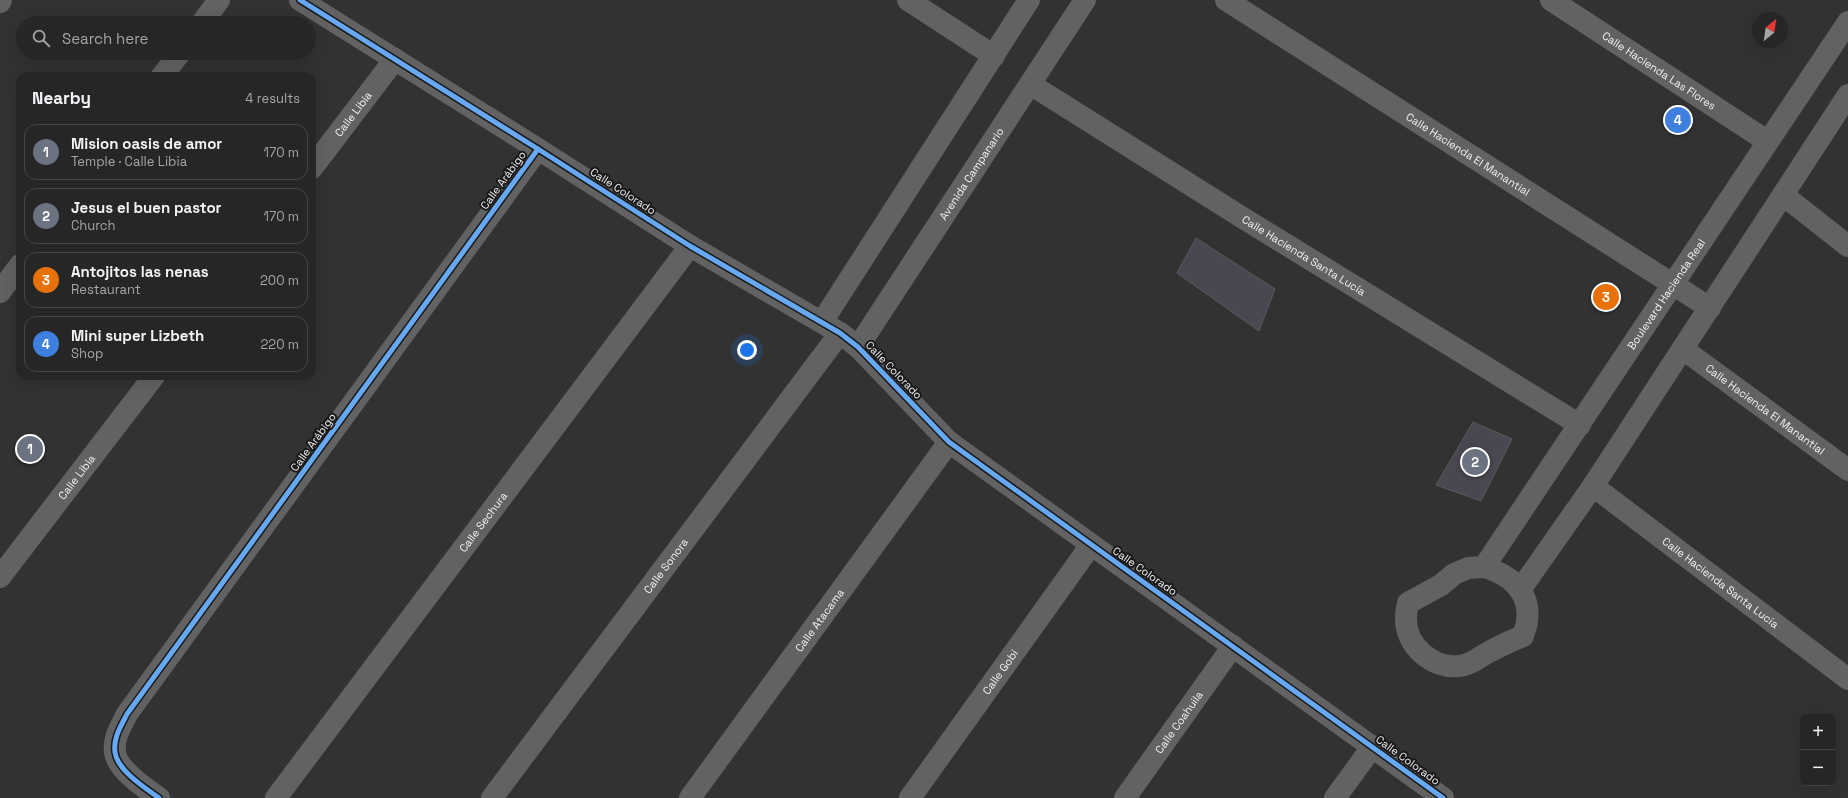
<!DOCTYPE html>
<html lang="en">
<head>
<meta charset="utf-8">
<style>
	:root { --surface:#262626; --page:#2e2e2e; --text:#f1f3f6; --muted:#a4a5a7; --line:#424343; --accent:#95b2f1 }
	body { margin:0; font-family:"Space Grotesk",sans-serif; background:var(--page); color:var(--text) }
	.controls { position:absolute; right:12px; bottom:12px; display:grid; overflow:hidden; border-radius:8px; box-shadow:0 4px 16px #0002 }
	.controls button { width:36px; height:36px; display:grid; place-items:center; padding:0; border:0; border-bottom:1px solid var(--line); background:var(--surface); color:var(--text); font:20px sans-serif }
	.compass { position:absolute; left:1752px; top:12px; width:36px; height:36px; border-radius:50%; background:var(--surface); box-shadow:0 4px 16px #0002; rotate:29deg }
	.you { position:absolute; left:747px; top:350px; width:14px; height:14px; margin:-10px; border:3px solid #fff; border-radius:50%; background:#1a73e8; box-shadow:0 0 0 6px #1a73e833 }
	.badge { display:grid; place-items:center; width:26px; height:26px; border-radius:50%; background:var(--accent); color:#fff; font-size:13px; font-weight:700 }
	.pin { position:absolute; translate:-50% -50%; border:2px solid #fff; box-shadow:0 1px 4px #0006 }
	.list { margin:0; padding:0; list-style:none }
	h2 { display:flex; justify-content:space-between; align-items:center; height:52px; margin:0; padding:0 16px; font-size:17px }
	h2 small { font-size:13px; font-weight:400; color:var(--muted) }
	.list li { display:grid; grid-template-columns:26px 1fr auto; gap:12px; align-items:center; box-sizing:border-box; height:56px; margin:0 8px 8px; padding:0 8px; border:1px solid var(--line); border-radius:12px }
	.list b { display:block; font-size:15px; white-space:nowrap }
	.list p { margin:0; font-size:13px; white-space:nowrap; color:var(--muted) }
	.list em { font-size:13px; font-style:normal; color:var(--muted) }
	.icon { flex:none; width:22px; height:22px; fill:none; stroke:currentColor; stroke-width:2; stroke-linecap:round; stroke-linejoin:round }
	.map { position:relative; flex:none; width:1848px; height:798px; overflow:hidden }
	.search { position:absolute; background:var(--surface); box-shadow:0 4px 16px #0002; left:16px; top:16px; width:300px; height:44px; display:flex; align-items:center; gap:10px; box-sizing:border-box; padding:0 14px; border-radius:22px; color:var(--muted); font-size:15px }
	.panel { position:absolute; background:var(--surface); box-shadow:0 4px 16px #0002; left:16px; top:72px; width:300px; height:308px; border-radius:12px }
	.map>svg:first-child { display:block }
</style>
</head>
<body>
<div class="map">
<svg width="1848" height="798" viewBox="0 0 1848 798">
	<rect width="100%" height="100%" fill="#323232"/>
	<!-- building -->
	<g fill="#494850" stroke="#5a5a5b">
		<polygon points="1196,238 1275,289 1259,331 1177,273"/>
		<polygon points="1473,422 1512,439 1481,501 1436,485"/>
	</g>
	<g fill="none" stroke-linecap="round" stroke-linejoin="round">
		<!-- street -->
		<g stroke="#626263" stroke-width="22">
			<polyline points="908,0 994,56"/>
			<path id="s1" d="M1226,0L1710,308"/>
			<path id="s2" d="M1551,0L1767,141"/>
			<polyline points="0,2 1,0"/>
			<polyline points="202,23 219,0"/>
			<polyline points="162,76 180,53"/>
			<path id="s3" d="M1030,84L1243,218L1580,425"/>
			<path id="s4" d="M312,168L395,59"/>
			<polyline points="1783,195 1848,246"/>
			<polyline points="0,292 20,265"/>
			<path id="s5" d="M1683,349L1848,470"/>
			<path id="s6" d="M1593,486L1848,679"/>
			<path id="s7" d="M1484,567L1848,22"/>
			<path d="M1484,567C1509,574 1531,591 1527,621C1527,626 1524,631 1523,636C1511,641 1500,646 1489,652C1479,657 1471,665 1459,666C1432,669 1405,645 1406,618C1406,613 1407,608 1408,603L1441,585L1454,574L1468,568Z"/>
			<path id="s8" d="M0,577L154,376"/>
			<polyline points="1520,590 1593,486 1848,95"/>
			<path d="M159,798C145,788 117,770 115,752C113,738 121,726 127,714L538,149"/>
			<path id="s9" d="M276,798L690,246"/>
			<path id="s10" d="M492,798L840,333"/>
			<path id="s11" d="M690,798L949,442"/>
			<path id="s12" d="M910,798L1091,545"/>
			<path id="s13" d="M1125,798L1233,646"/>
			<polyline points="1335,798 1373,746"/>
		</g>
		<!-- secondary -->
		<g stroke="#626263" stroke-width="22">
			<polyline points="300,0 538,149 690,246 840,333 858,347 949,442 1443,798"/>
			<polyline points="822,322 1029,0"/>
			<path id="s14" d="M858,347L1085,0"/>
		</g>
		<!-- cycleway casing -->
		<g stroke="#1a191a" stroke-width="8">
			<g id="cycleway">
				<polyline points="300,0 538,149 690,246 840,333 858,347 949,442 1443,798"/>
				<path d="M159,798C145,788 117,770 115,752C113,738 121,726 127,714L538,149"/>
			</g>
		</g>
		<!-- cycleway -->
		<use href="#cycleway" stroke="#66a8f1" stroke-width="5"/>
	</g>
	<g text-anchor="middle" stroke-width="4" stroke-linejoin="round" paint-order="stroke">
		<!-- street labels -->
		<g font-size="11" fill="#f2f0f2" stroke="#1a191a">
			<text dy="4" stroke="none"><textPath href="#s2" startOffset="129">Calle Hacienda Las Flores</textPath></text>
			<text dy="4" stroke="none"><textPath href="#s4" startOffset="68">Calle Libia</textPath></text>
			<text dy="4" stroke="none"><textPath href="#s1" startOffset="287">Calle Hacienda El Manantial</textPath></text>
			<text dy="4" stroke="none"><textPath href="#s14" startOffset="207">Avenida Campanario</textPath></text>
			<text transform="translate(503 180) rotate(-54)" y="4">Calle Arábigo</text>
			<text transform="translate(623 191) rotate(33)" y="4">Calle Colorado</text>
			<text dy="4" stroke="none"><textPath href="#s3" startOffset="323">Calle Hacienda Santa Lucía</textPath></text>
			<text dy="4" stroke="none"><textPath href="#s7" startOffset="328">Boulevard Hacienda Real</textPath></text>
			<text transform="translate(894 370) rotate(46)" y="4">Calle Colorado</text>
			<text dy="4" stroke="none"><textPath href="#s5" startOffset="102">Calle Hacienda El Manantial</textPath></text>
			<text transform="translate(313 442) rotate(-54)" y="4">Calle Arábigo</text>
			<text dy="4" stroke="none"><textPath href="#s8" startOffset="126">Calle Libia</textPath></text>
			<text dy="4" stroke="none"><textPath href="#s9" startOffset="345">Calle Sechura</textPath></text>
			<text dy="4" stroke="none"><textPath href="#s10" startOffset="290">Calle Sonora</textPath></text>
			<text transform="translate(1145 571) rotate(35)" y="4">Calle Colorado</text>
			<text dy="4" stroke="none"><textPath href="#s6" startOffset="160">Calle Hacienda Santa Lucía</textPath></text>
			<text dy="4" stroke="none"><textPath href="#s11" startOffset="220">Calle Atacama</textPath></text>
			<text dy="4" stroke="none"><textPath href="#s12" startOffset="155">Calle Gobi</textPath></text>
			<text dy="4" stroke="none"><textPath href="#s13" startOffset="93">Calle Coahuila</textPath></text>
			<text transform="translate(1408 760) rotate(36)" y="4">Calle Colorado</text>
		</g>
	</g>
</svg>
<div class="controls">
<button>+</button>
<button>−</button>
</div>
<svg class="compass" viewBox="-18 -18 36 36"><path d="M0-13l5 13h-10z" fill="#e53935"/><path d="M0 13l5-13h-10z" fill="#a4a5a7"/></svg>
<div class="you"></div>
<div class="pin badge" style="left:30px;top:449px;background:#6b7280">1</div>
<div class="pin badge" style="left:1475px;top:462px;background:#6b7280">2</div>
<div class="pin badge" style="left:1606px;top:297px;background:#e8710a">3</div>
<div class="pin badge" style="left:1678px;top:120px;background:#3f7fe0">4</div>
<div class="search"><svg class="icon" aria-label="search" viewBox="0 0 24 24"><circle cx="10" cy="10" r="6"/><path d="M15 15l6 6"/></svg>Search here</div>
<section class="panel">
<h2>Nearby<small>4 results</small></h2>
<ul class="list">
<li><span class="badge" style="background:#6b7280">1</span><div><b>Mision oasis de amor</b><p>Temple · Calle Libia</p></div><em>170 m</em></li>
<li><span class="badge" style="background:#6b7280">2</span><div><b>Jesus el buen pastor</b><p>Church</p></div><em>170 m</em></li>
<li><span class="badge" style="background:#e8710a">3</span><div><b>Antojitos las nenas</b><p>Restaurant</p></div><em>200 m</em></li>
<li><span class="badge" style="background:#3f7fe0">4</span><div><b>Mini super Lizbeth</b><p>Shop</p></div><em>220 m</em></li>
</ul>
</section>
</div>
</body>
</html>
